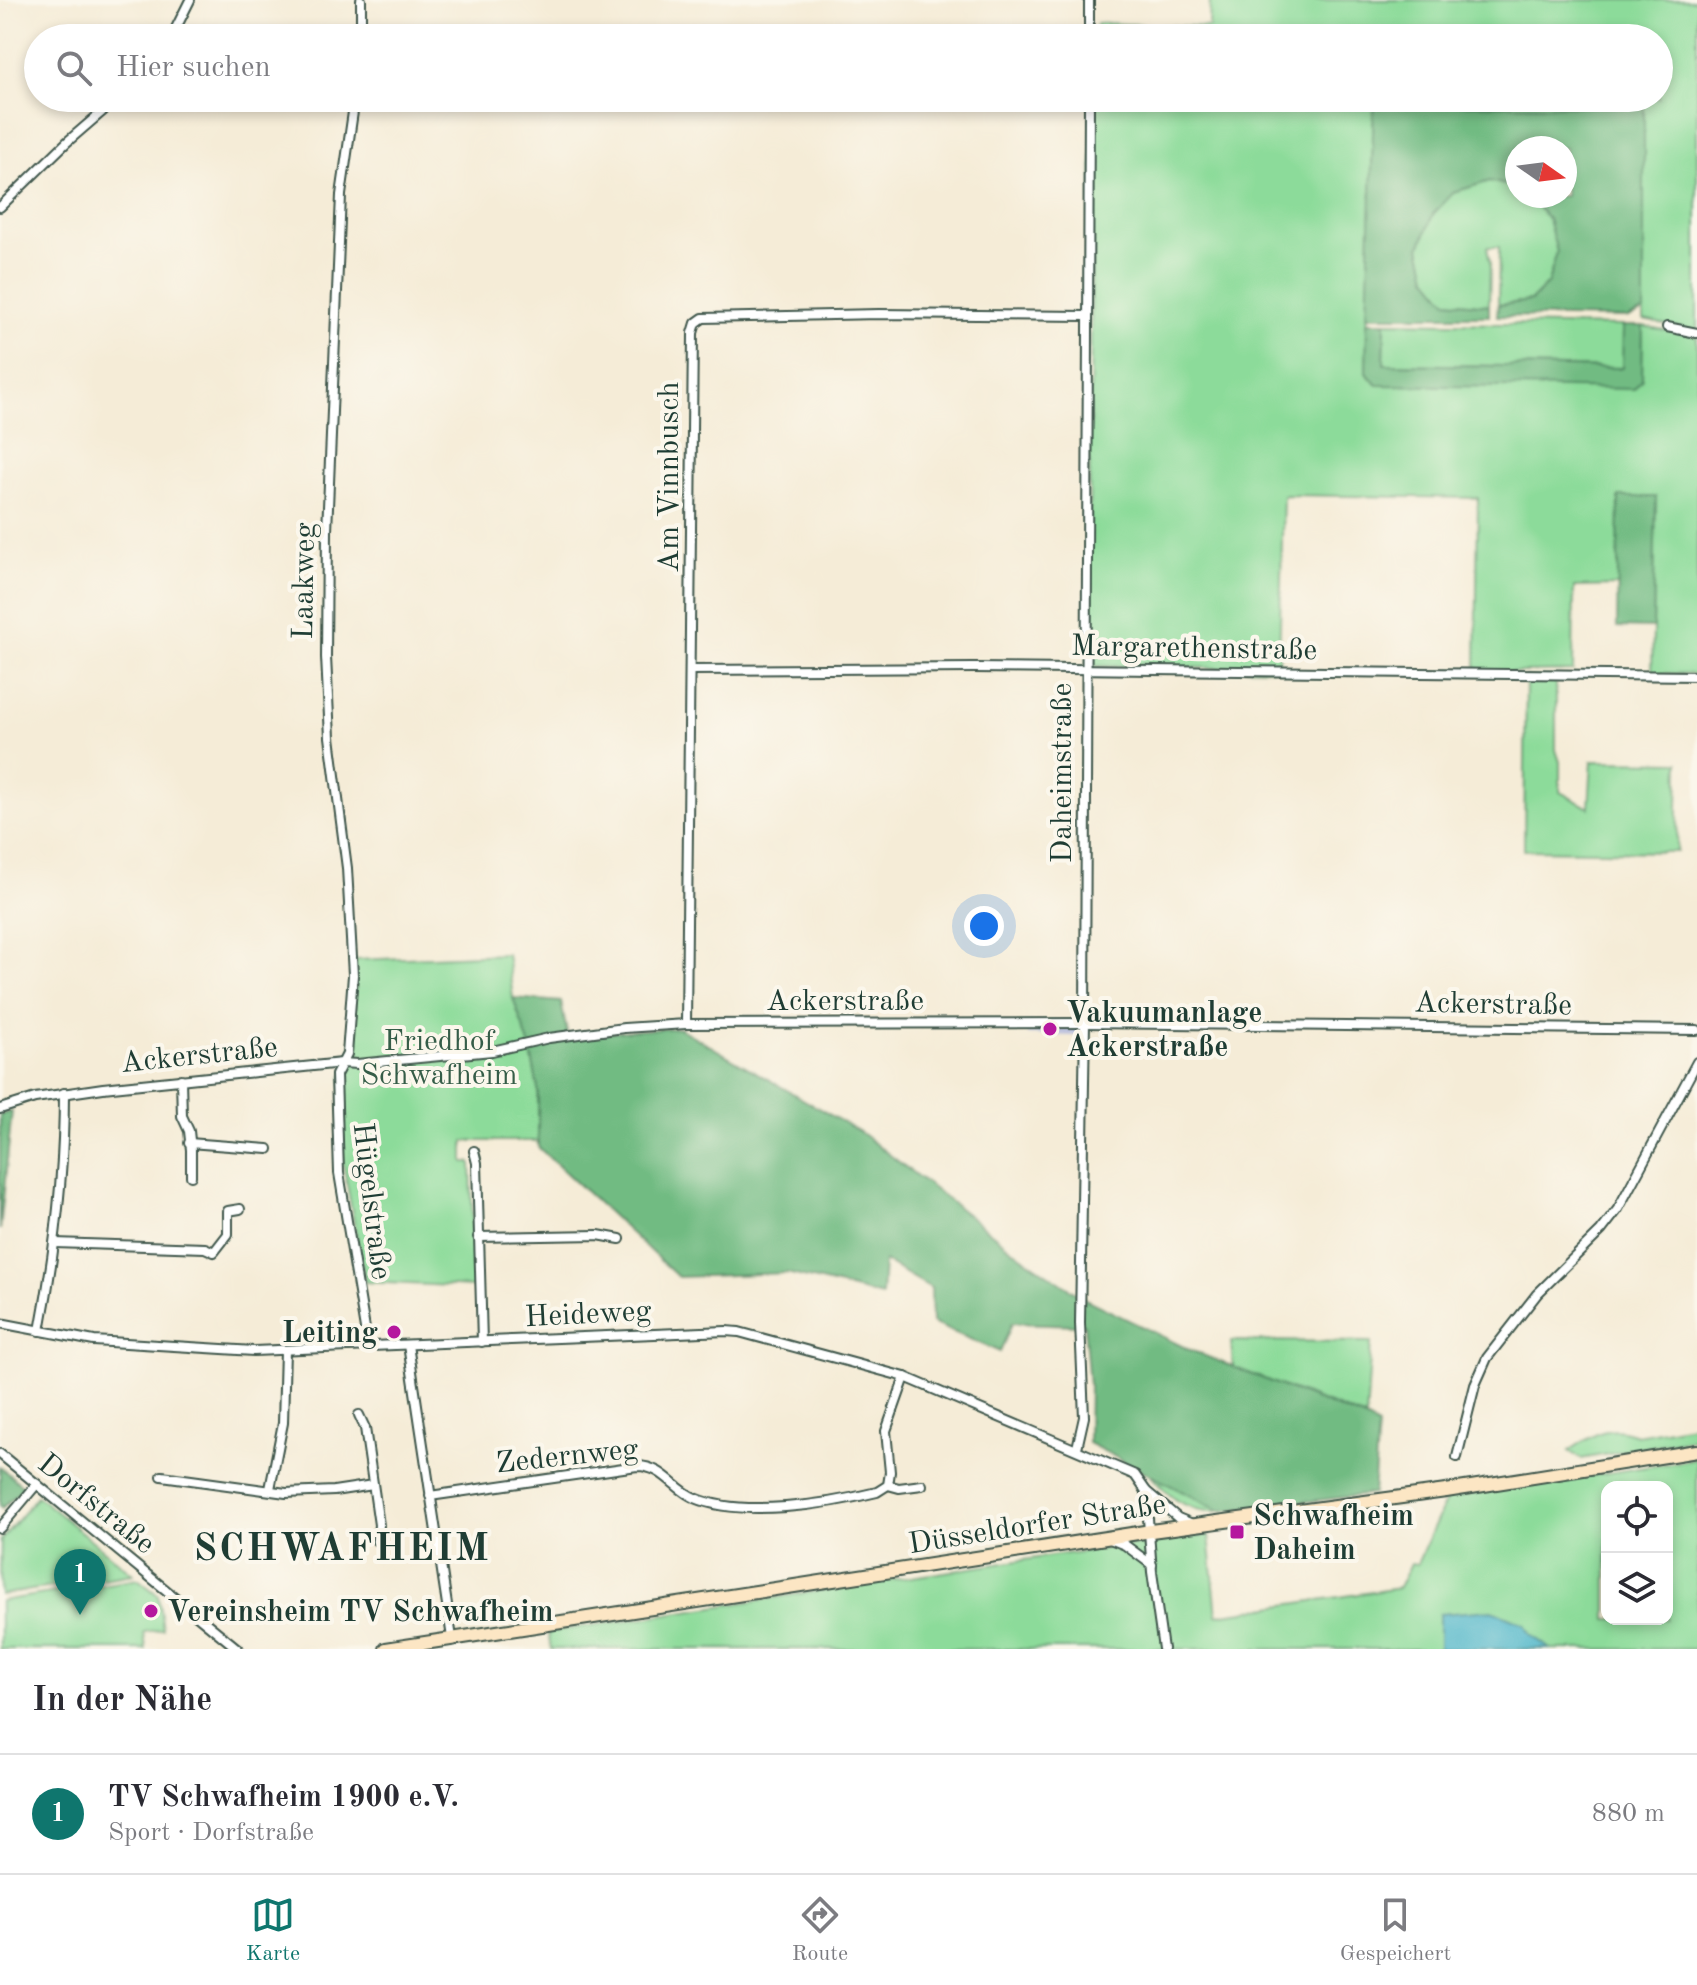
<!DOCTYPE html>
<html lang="de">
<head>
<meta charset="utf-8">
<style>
	:root { --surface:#fff; --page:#f7f7f7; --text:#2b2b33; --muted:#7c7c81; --line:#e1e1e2; --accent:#0f766e }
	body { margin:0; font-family:"Old Standard TT",serif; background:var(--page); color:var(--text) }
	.controls { position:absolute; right:24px; bottom:24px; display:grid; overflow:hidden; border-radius:16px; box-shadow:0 4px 12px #0003 }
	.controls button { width:72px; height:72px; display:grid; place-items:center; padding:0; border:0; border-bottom:2px solid var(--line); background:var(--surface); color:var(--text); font:40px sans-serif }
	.compass { position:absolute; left:1505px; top:136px; width:72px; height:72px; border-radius:50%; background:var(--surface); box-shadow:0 4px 12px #0003; rotate:104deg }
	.you { position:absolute; left:984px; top:926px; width:28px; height:28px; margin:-20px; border:6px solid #fff; border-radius:50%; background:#1a73e8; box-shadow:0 0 0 12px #1a73e833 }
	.badge { display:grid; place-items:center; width:52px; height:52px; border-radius:50%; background:var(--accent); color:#fff; font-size:26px; font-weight:700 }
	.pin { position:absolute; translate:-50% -66px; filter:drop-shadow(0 2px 4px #0008) }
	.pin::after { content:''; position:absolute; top:42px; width:28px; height:24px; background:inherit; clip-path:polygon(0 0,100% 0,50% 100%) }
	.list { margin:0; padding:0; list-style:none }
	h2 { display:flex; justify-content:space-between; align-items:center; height:104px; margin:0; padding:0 32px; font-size:34px }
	h2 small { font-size:26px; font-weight:400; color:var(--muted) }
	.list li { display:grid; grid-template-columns:52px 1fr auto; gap:24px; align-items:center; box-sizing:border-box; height:120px; padding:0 32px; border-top:2px solid var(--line) }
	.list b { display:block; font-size:30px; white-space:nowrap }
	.list p { margin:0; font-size:26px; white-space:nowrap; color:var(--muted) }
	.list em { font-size:26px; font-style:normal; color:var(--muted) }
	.icon { flex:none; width:44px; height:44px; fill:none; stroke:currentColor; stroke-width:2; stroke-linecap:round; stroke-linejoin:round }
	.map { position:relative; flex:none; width:1697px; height:1649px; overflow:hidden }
	.search { position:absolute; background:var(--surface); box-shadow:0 4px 12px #0003; left:24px; right:24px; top:24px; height:88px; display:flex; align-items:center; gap:20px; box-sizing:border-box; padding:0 28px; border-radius:44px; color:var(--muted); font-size:30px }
	.sheet { height:224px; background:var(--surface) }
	nav { display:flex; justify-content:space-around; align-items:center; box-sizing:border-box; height:112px; border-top:2px solid var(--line); background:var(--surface); font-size:22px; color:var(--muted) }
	nav a { display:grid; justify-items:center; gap:4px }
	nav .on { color:var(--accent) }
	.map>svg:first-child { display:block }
</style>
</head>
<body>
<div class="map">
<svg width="1697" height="1649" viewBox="0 0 1697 1649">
	<rect width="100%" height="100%" fill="#fbf7ec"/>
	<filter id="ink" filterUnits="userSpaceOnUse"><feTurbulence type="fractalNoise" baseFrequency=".0125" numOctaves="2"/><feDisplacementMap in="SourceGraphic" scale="16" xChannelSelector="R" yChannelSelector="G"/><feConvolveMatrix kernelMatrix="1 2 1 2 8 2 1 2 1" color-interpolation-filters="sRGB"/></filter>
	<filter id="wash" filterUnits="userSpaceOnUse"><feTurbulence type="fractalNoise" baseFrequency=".006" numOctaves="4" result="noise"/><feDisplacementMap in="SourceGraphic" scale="32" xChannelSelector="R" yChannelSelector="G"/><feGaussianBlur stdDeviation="1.8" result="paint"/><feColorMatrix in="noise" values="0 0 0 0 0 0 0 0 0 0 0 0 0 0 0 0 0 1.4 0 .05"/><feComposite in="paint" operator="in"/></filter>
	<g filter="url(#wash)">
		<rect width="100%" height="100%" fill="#f5ecd7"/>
		<!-- industrial -->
		<polygon fill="#bdc3de" points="1028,1026 1080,1027 1080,1036 1028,1035"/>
		<!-- green -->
		<g fill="#8cdb9a" stroke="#568c67" stroke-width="2" fill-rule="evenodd">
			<polygon points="1210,0 1697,0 1697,331 1643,320 1644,107 1374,103 1366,373 1378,385 1642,378 1643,326 1697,336 1697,674 1652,673 1656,498 1620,497 1618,586 1574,587 1573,671 1476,673 1478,498 1283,495 1279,669 1090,666 1088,659 1093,98 1659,98 1659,38 1094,38 1094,29 1098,23 1209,27"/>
			<polygon points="1490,181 1517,188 1517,196 1528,196 1548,219 1557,252 1548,283 1530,301 1498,305 1499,247 1487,247 1490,263 1489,305 1447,301 1427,276 1420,247 1433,214 1454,192"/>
			<polygon points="1385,322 1623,326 1623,368 1384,364"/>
			<polygon points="1526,677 1556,678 1556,750 1560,762 1560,792 1589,808 1592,761 1679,762 1677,852 1524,850"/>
			<polygon points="507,954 513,998 530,1047 538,1088 538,1147 537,1141 464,1141 464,1162 471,1162 474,1287 365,1282 343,1163 342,1078 346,1070 351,1070 355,960"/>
			<polygon points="1231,1341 1371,1342 1366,1418 1233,1367"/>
			<path d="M1697,1424V1438L1581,1459L1569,1451C1593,1435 1607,1423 1637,1435Z"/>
			<path d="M1697,1459V1649H551L548,1632L1057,1555L1209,1535L1217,1615L1399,1588L1411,1563L1417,1564L1447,1498ZM1607,1487H1667V1619H1607Z"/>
			<path d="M1147,1472L1220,1511C1185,1513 1169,1496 1147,1472Z"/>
			<polygon points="37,1496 133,1574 0,1595 1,1540"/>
			<polygon points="138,1579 158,1595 163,1629 144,1632 146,1649 0,1649 0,1601"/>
		</g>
		<!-- forest -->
		<g fill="#71bb82" stroke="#487c5b" stroke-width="2">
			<polygon points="1374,103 1644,107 1644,311 1628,318 1497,316 1498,305 1531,301 1548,283 1557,252 1548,219 1528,196 1565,196 1565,148 1517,148 1517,188 1490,181 1454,192 1433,214 1420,247 1427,276 1447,301 1489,305 1489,316 1367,316"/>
			<polygon points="1367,322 1385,322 1384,364 1622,368 1623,326 1643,326 1642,379 1634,389 1378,385 1366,373"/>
			<polygon points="1619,497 1656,497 1653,628 1617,627"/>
			<polygon points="513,998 561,1002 568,1038 625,1031 679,1028 860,1132 1021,1256 1083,1298 1190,1350 1365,1419 1378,1426 1373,1494 1220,1511 1088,1443 1089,1385 1084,1325 1012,1323 1000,1352 932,1323 931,1288 884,1261 882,1296 787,1273 678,1277 538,1147 538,1088 530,1047"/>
			<polygon points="12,1111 0,1230 0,1115"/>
			<polygon points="0,1467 24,1487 2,1508 0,1505"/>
		</g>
		<!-- water -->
		<polygon fill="#4bb5c9" stroke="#35797e" stroke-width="2" points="1492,1610 1525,1624 1530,1634 1550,1649 1439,1649 1439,1614"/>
	</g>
	<g filter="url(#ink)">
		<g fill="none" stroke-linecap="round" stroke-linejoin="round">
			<!-- street casing -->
			<g stroke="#3f574c" stroke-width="12">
				<g id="street">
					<polyline points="361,0 361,38"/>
					<polyline points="171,38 190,0"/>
					<polyline points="1089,38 1089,0"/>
					<polyline points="355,98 341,195 327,531 326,657 330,737 347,868 353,975 347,1054 336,1075 339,1173 368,1347"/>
					<polyline points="0,207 67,142 118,98"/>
					<polyline points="1667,327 1697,333"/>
					<polyline points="691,670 974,668 1697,676"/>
					<polyline points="686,1024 693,333 696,323 703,318 879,314 1087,316"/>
					<polyline points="181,1079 182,1116 189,1131 191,1150 191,1176"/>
					<polyline points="0,1109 35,1098 103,1088 342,1063 357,1064 492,1051 549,1038 624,1028 686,1024 1085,1023 1697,1030"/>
					<polyline points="189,1143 268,1149"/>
					<polyline points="474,1151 477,1163 482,1342"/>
					<polyline points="478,1237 598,1235 620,1239"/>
					<polyline points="55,1243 205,1248 214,1252 228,1234 228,1211 240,1209"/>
					<polyline points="0,1323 94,1341 254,1351 726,1331 739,1332 905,1377 1135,1475 1146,1491 1152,1572 1163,1649"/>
					<path d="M40,1331C55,1252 64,1174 64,1093"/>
					<polyline points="408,1345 452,1638"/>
					<polyline points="359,1415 365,1428 379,1525 377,1541"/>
					<polyline points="1077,1448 1084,1417 1080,1323 1085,1023 1089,98"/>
					<polyline points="0,1454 238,1649"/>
					<polyline points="1457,1457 1475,1385 1487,1358 1537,1294 1601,1231 1618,1209 1697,1062"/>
					<polyline points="162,1476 286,1493 334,1491 373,1485"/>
					<polyline points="888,1485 899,1488 922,1485"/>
					<polyline points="270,1489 283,1423 285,1350"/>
					<polyline points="1146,1491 1178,1518 1190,1523"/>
					<path d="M430,1496L637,1466C664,1466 673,1489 695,1498C742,1518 829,1504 877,1492L888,1485L890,1472L886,1431L905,1377"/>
					<polyline points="0,1528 37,1484"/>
					<polyline points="1110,1539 1125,1545 1152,1565"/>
				</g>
			</g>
			<!-- secondary casing -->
			<g stroke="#3f574c" stroke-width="16">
				<polyline id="secondary" points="386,1649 1151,1531 1446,1491 1697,1451"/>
			</g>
			<!-- street -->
			<use href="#street" stroke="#fff" stroke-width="8"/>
			<!-- secondary -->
			<use href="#secondary" stroke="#fce6c4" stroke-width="12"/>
		</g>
	</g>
	<!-- markers -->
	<g fill="#b5179e" stroke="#fbf7ec" stroke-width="3">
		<circle cx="1050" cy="1029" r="8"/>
		<circle cx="394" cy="1332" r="8"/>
		<rect x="1229" y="1524" width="16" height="16" rx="4"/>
		<circle cx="151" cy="1611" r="8"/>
	</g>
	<g text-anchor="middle" stroke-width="8" stroke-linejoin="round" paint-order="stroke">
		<!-- street labels -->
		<g font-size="30" fill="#1f3d34" stroke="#fbf7ec">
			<text transform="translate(668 477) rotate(-90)" y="10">Am Vinnbusch</text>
			<text transform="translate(303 581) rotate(-89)" y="10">Laakweg</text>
			<text transform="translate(1194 647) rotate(1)" y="10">Margarethenstraße</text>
			<text transform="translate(1061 773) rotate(-90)" y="10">Daheimstraße</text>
			<text x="845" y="1010">Ackerstraße</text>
			<text transform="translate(1493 1003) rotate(1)" y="10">Ackerstraße</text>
			<text transform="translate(199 1054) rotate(-6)" y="10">Ackerstraße</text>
			<text transform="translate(373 1201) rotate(83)" y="10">Hügelstraße</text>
			<text transform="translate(588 1313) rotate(-3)" y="10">Heideweg</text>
			<text transform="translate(567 1455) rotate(-6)" y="10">Zedernweg</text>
			<text transform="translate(97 1503) rotate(39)" y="10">Dorfstraße</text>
			<text transform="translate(1037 1523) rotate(-9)" y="10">Düsseldorfer Straße</text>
		</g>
		<!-- poi labels -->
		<g font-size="30" font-weight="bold" fill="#1f3d34" stroke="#fbf7ec" text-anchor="start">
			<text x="1066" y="1022">Vakuumanlage<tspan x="1066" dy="34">Ackerstraße</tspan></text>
			<text x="378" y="1342" text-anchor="end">Leiting</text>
			<text x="1253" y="1525">Schwafheim<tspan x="1253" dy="34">Daheim</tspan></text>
			<text x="167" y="1621">Vereinsheim TV Schwafheim</text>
		</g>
		<!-- park labels -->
		<g font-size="30" fill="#355d48" stroke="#fbf7ec">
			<text x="439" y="1050">Friedhof<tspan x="439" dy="34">Schwafheim</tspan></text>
		</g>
		<!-- district labels -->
		<g font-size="38" font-weight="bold" letter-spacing="2" fill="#1f3d34" stroke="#fbf7ec">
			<text x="342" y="1560">SCHWAFHEIM</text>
		</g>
	</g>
</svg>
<div class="controls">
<button><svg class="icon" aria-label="locate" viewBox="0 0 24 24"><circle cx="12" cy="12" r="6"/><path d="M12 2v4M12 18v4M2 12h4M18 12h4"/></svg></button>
<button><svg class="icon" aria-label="layers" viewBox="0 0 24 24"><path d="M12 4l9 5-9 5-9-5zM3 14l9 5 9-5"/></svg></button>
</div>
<svg class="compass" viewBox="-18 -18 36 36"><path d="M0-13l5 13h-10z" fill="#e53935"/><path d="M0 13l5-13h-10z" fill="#7c7c81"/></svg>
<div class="you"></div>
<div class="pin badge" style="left:80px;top:1615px">1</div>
<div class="search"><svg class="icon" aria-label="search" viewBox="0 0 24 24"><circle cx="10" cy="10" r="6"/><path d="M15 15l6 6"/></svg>Hier suchen</div>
</div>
<section class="sheet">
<h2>In der Nähe<small></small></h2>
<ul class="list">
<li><span class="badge">1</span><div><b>TV Schwafheim 1900 e.V.</b><p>Sport · Dorfstraße</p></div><em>880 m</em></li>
</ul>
</section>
<nav>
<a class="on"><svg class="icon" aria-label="map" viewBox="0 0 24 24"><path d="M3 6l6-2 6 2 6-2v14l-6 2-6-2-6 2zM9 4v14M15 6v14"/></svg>Karte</a>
<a><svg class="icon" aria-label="directions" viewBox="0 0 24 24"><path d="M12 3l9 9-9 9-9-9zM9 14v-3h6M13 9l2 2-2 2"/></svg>Route</a>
<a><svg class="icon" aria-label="saved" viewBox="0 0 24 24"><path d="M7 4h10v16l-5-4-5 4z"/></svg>Gespeichert</a>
</nav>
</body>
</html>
